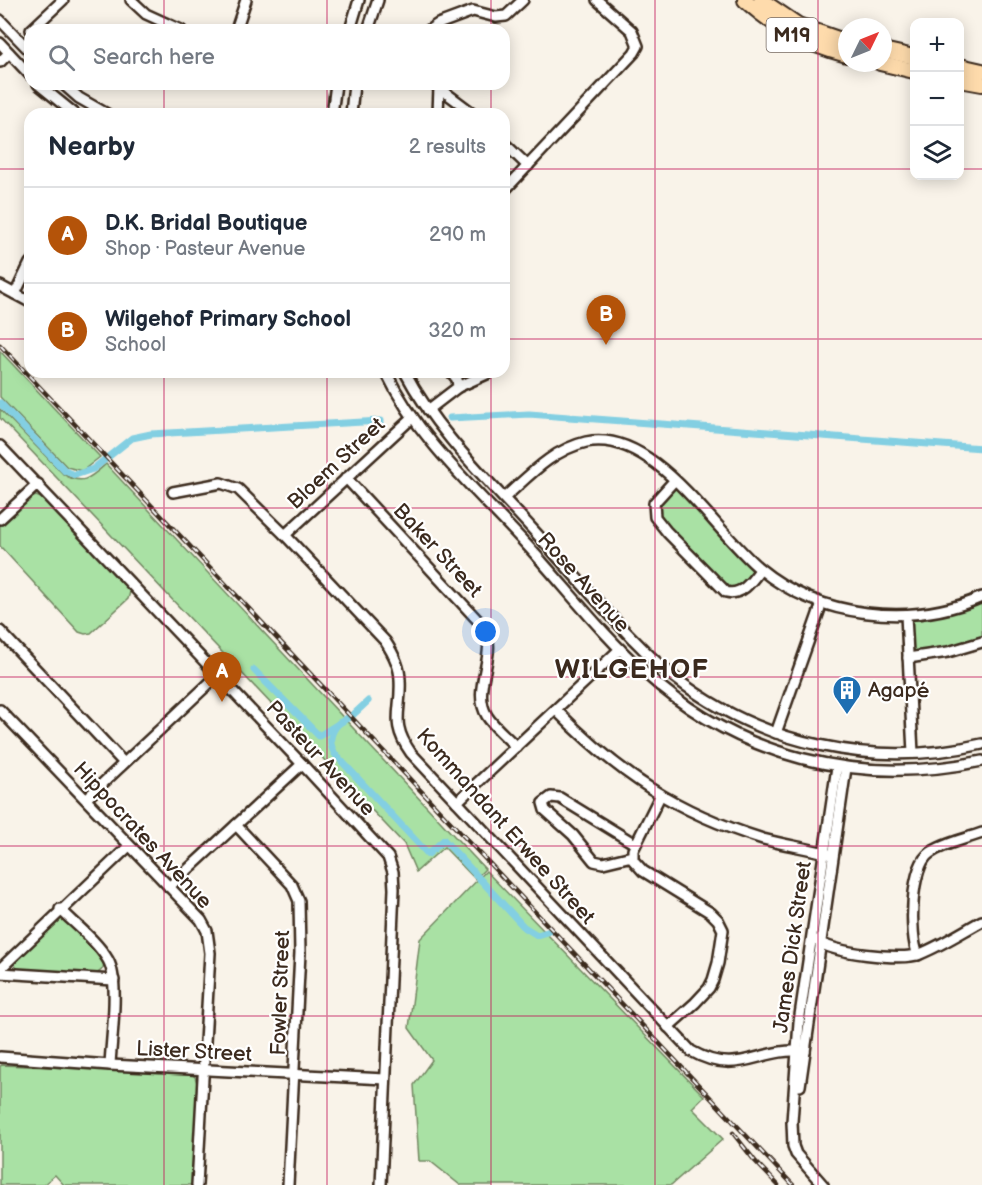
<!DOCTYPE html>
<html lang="en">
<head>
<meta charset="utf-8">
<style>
	:root { --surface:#fff; --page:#f2f2f3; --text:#1f2937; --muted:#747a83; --line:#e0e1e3; --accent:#b45309 }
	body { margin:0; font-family:"Balsamiq Sans",sans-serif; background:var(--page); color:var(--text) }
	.controls { position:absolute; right:18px; top:18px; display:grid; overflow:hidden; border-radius:12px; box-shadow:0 3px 15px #0003 }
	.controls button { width:54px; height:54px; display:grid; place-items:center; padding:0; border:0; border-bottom:2px solid var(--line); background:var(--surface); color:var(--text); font:30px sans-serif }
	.compass { position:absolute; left:838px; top:18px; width:54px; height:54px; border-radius:50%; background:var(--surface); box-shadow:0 3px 15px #0003; rotate:47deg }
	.you { position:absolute; left:486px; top:632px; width:21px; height:21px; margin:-15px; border:4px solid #fff; border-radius:50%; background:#1a73e8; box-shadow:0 0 0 9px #1a73e833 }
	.badge { display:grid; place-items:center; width:39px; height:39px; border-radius:50%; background:var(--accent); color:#fff; font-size:20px; font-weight:700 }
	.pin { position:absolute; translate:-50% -50px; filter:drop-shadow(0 2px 3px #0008) }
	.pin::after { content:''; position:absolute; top:32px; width:21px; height:18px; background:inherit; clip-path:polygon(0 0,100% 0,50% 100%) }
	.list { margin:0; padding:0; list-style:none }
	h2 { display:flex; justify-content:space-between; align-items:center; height:78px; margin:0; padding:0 24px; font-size:26px }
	h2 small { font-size:20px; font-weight:400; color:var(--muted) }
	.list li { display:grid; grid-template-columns:39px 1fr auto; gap:18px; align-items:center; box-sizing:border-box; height:96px; padding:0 24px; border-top:2px solid var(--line) }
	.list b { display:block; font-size:22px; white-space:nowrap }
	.list p { margin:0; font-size:20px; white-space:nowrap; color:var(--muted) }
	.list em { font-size:20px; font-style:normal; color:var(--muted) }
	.icon { flex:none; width:33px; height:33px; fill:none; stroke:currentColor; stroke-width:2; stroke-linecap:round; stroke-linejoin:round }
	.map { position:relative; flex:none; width:982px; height:1185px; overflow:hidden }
	.search { position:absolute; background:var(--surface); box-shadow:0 3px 15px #0003; left:24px; top:24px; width:486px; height:66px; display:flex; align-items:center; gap:15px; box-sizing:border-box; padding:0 21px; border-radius:18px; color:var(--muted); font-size:22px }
	.panel { position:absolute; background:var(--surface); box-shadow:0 3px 15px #0003; left:24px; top:108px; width:486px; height:270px; border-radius:18px }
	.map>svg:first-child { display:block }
</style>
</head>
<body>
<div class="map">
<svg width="982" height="1185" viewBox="0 0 982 1185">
	<rect width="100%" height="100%" fill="#f9f3e9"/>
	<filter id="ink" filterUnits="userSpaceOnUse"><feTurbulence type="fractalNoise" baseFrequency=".0167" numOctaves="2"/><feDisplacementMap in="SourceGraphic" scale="12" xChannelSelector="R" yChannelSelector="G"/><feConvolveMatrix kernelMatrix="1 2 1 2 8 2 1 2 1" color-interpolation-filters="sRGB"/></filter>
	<g filter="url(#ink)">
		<!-- green -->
		<g fill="#a9e1a4" stroke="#728661" stroke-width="1.5">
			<polygon points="0,351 100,457 82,471 67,467 0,397"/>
			<path d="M0,409L63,474C83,486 90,478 106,464L485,869L475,879L444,847L416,872L404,844L0,418Z"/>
			<polygon points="677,488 754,568 755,572 744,588 726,589 659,515 658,504 672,490"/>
			<polygon points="36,496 46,500 128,585 130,592 128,599 91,633 85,634 79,632 0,546 0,525 28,499"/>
			<polygon points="982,600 982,639 953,648 914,653 911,619 964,608"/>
			<polygon points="486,871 704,1096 692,1108 723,1139 671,1185 460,1185 430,1161 419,1161 414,1085 432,1060 409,1028 420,939"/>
			<path d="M61,919L68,921L103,960C105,968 102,971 95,974L22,972L16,967L14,962L17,956L53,921Z"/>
			<polygon points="2,1065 190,1073 195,1077 197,1083 192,1185 64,1185 55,1175 43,1185 0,1185 0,1066"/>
		</g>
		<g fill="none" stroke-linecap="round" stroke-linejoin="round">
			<!-- canal -->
			<g stroke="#83cfe2" stroke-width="7">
				<polyline points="0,403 65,471 75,475 93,469 132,438 151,434 381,421"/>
				<polyline points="450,418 529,414 982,448"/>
				<polyline points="254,670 319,736 354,714 368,701"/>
				<path d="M339,723C330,733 328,742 335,754L428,854L444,840L524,927L537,935L550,931"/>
			</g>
			<!-- minor casing -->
			<g stroke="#3b2a1e" stroke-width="14">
				<g id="minor">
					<polyline points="131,0 146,14 181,30"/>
					<polyline points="0,20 30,51"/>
					<polyline points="31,30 63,0"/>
					<polyline points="236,30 246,0"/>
					<polyline points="350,30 359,0"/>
					<polyline points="368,30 378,0"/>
					<polyline points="429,30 438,24 473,11 496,17 506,16 523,0"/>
					<polyline points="0,43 30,75"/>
					<polyline points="0,62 9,53"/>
					<polyline points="38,84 75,114"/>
					<polyline points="63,84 79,98 107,114"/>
					<polyline points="434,84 474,114"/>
					<polyline points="332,114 336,84"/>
					<polyline points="351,114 354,84"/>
					<polyline points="438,114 439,87"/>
					<polyline points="504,143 528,166"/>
					<polyline points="504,191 634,53 638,46 632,31 597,0"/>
					<polyline points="0,286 30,302"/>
					<polyline points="15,294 30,263"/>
					<path d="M386,372C418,439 475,489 525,543C565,586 601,634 645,673C739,758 859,787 982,761"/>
					<path d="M405,372C437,433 490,482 536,533C568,568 598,603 631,637C645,651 658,665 674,677C761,745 875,769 982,744"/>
					<polyline points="458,387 489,373"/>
					<polyline points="428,410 458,387 457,379 451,372"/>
					<polyline points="0,446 302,764 388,857 393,872 394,889 381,1185"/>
					<path d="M346,478L484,627C499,655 470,688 487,716C494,727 507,737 516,747"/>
					<path d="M674,481L654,503L655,517L667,532L726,592C742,596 752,581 760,570"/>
					<path d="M173,492L221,483L238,489L285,535L385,641C393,653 400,666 400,680C402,712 389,722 411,753L691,1051C740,1079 761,1045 805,1052"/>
					<path d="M504,498C529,476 552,450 586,442C654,428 713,530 759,568C819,618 911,628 982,597"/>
					<polyline points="0,519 38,484"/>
					<polyline points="285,535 412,418"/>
					<polyline points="906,615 913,753"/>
					<polyline points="0,631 124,763"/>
					<polyline points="908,658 948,652 982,642"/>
					<polyline points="0,710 201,920 207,931 210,953 197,1185"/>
					<path d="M556,710C619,774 676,812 763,839C785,845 807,848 829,854"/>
					<polyline points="776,733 822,603"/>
					<polyline points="660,796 633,850 633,860 643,871 711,913 718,920 723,930 718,963 713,980 709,988 695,1003 668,1027"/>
					<polyline points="86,799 217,676"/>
					<polyline points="457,802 620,649"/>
					<polyline points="236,825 292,885 299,901 300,953 288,1185"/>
					<polyline points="632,856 603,863 594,861 573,835 545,810 543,803 551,797 560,798 635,844"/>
					<polyline points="169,887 302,764"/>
					<path d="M60,909C76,925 97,941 108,960C120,981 111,1039 110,1065"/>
					<path d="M816,940C831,953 901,961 920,954C942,945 962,932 982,921"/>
					<path d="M918,955C909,935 910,866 930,853C944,843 966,839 982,833"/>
					<polyline points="0,969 129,846"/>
					<polyline points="0,973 114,980"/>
					<polyline points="0,1057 110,1065 385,1079"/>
					<polyline points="800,1086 846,768"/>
					<polyline points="823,1185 796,1154 793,1146 792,1122 799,1022 837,767"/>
				</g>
			</g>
			<!-- highway casing -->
			<g stroke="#3b2a1e" stroke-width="18">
				<g id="highway">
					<path d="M745,0C777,29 806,44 847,55"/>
					<polyline points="761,0 798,25 847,42"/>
					<polyline points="883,50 914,57"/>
					<polyline points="880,63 914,71"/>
					<polyline points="960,66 982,71"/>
					<polyline points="960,80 982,84"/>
				</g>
			</g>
			<!-- minor -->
			<use href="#minor" stroke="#fff" stroke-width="9"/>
			<!-- highway -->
			<use href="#highway" stroke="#fedbac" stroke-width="14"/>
			<!-- rail casing -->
			<g stroke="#3b2a1e" stroke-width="4.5">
				<g id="rail">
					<polyline points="0,345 793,1185"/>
					<polyline points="733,1133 755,1161 778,1185"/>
				</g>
			</g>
			<!-- rail -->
			<use href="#rail" stroke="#fff" stroke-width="2" stroke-dasharray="7" stroke-linecap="butt"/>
		</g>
	</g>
	<!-- grid -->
	<path fill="none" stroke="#c2185b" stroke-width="1.5" stroke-opacity="0.55" d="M164,0V30M327,0V30M491,0V30M655,0V1185M818,0V1185M164,84V114M327,84V114M491,84V114M0,169H30M504,169H914M960,169H982M0,339H30M504,339H982M164,372V1185M327,372V1185M491,372V1185M0,508H982M0,677H982M0,846H982M0,1016H982"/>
	<!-- icons -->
	<defs>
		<g id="building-pin" transform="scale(1.5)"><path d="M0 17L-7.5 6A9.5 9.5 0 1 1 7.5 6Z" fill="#1f6fb2" stroke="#fff"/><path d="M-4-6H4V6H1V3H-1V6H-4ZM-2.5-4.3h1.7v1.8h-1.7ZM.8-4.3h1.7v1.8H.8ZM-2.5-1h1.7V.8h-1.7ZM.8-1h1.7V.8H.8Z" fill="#fff"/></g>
	</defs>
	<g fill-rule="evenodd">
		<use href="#building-pin" x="847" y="690"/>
	</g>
	<g text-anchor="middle" stroke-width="4.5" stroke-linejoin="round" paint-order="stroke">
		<!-- shield labels -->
		<rect fill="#fff" stroke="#766a62" stroke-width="1.5" x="766.5" y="18" width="51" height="34" rx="4.5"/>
		<g font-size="20" font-weight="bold" fill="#3b2a1e">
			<text x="792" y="42">M19</text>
		</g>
		<!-- street labels -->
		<g font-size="21" fill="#3b2a1e" stroke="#fff">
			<text transform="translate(336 463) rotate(-43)" y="7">Bloem Street</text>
			<text transform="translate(438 550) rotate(47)" y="7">Baker Street</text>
			<text transform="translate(584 582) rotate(48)" y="7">Rose Avenue</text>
			<text transform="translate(321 758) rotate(47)" y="7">Pasteur Avenue</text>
			<text transform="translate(506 826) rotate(48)" y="7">Kommandant Erwee Street</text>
			<text transform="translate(143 835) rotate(47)" y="7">Hippocrates Avenue</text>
			<text transform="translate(792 947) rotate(-82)" y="7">James Dick Street</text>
			<text transform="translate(280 993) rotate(-88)" y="7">Fowler Street</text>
			<text transform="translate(194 1051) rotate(3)" y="7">Lister Street</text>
		</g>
		<!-- poi labels -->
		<g font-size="21" fill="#3b2a1e" stroke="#fff" text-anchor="start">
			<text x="868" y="697">Agapé</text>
		</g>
		<!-- district labels -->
		<g font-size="27" font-weight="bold" letter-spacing="1.5" fill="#3b2a1e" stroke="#fff">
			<text x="632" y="678">WILGEHOF</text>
		</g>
	</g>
</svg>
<div class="controls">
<button>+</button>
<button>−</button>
<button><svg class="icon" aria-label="layers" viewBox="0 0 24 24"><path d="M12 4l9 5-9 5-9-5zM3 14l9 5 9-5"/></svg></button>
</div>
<svg class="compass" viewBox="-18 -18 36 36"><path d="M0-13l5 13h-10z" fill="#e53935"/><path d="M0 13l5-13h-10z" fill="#747a83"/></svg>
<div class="you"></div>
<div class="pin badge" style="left:222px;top:702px">A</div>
<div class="pin badge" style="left:606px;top:345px">B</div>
<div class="search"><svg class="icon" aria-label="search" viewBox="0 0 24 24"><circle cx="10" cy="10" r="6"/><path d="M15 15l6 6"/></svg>Search here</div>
<section class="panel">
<h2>Nearby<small>2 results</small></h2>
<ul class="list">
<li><span class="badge">A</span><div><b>D.K. Bridal Boutique</b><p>Shop · Pasteur Avenue</p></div><em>290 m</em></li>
<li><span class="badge">B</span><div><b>Wilgehof Primary School</b><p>School</p></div><em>320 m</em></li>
</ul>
</section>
</div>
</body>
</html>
